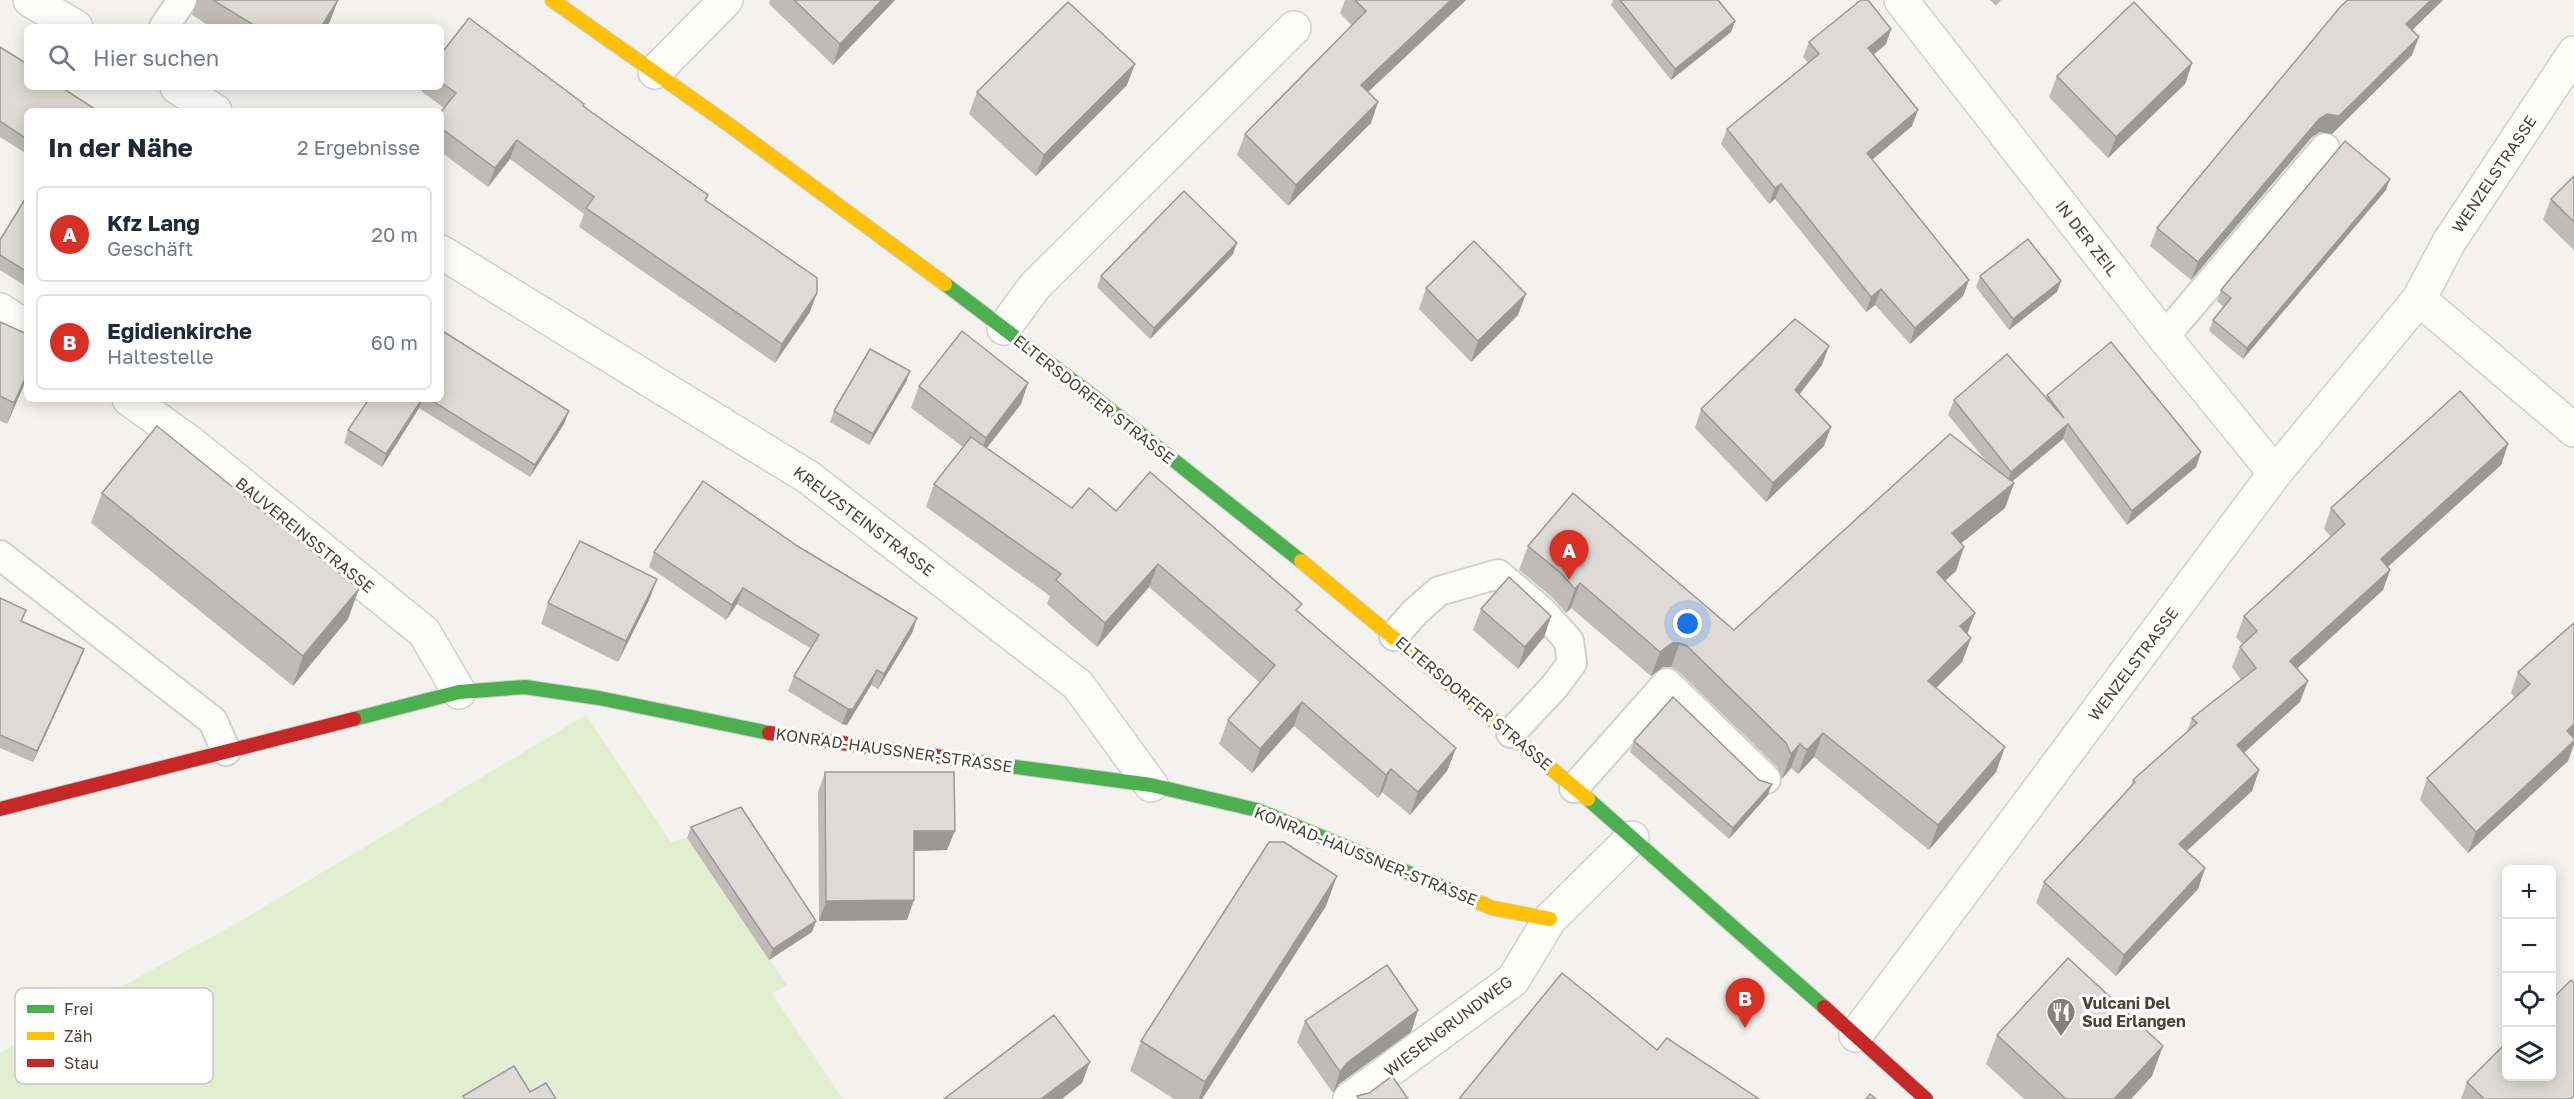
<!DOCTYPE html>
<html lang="de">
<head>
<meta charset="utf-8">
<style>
	:root { --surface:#fff; --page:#f2f2f3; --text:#1f2937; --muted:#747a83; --line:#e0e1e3; --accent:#d93025 }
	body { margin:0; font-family:"Golos Text",sans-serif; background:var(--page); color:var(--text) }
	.controls { position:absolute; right:18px; bottom:18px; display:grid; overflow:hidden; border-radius:9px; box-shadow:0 3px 15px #0003 }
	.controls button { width:54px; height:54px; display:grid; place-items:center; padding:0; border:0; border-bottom:2px solid var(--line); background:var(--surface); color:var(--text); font:30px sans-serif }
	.you { position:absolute; left:1688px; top:624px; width:21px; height:21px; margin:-15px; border:4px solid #fff; border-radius:50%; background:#1a73e8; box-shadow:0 0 0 9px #1a73e833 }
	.badge { display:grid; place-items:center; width:39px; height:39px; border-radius:50%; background:var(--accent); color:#fff; font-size:20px; font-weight:700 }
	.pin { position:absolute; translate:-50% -50px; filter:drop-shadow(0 2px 3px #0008) }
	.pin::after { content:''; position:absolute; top:32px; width:21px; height:18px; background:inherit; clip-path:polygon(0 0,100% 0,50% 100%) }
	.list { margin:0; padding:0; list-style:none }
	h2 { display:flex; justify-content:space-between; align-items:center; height:78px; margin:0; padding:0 24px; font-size:26px }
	h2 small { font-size:20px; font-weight:400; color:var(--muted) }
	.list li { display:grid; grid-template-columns:39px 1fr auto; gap:18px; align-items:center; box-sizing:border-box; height:96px; margin:0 12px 12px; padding:0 12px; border:2px solid var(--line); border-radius:9px }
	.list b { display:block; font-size:22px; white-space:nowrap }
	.list p { margin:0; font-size:20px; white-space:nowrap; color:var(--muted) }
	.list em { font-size:20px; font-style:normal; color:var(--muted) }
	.icon { flex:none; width:33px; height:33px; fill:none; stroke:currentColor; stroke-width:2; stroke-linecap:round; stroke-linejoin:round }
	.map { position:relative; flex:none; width:2574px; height:1099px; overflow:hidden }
	.search { position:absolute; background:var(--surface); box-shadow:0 3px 15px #0003; left:24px; top:24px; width:420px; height:66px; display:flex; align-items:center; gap:15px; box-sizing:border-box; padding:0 21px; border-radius:9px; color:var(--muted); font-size:22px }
	.panel { position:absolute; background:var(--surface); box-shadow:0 3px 15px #0003; left:24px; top:108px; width:420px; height:294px; border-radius:9px }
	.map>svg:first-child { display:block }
</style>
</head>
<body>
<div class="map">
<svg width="2574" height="1099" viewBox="0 0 2574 1099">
	<rect width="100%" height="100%" fill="#f4f2ee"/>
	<!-- green -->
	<polygon fill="#e1eecf" points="586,715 671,842 687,838 787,985 772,993 843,1099 0,1099 0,1053 232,926"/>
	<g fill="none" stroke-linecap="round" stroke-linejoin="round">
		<!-- lane casing -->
		<g stroke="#d2d0cb" stroke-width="32">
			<g id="lane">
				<polyline points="164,27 182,0"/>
				<polyline points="2164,337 2325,148"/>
				<polyline points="0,555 213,721 226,751"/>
				<polyline points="1394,636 1415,612 1439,591 1498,574 1542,611 1569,641 1572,663 1554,687 1511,733"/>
				<polyline points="1574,788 1667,683 1766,779"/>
			</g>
		</g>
		<!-- street casing -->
		<g stroke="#d2d0cb" stroke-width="36">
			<g id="street">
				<polyline points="30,0 76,27"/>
				<polyline points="1901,0 2164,337 2275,473"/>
				<polyline points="655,72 726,0"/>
				<polyline points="177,87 215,111"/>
				<polyline points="441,252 808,477 1078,685 1151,785"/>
				<polyline points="2419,299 2574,430"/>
				<polyline points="0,310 27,328"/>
				<polyline points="1004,328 1035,286 1294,28"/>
				<polyline points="129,399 192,444 424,632 459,692"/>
				<polyline points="1856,1035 2275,473 2419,299 2449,242 2574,53"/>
				<polyline points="1350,1099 1513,980 1550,919 1632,838"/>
			</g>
		</g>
		<!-- fast casing -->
		<g stroke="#d3cfc5" stroke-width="16">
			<g id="fast">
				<polyline points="945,284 1085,390 1301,561"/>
				<polyline points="354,719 459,692 525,687 599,698 769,733"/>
				<polyline points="964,760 1151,785 1257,810 1464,896"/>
				<polyline points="1588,799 1824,1007"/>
			</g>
		</g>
		<!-- slow casing -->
		<g stroke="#d3cfc5" stroke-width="16">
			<g id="slow">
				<polyline points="552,0 732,127 945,284"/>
				<polyline points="1301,561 1588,799"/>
				<polyline points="1464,896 1492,908 1550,919"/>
			</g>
		</g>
		<!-- jam casing -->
		<g stroke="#d3cfc5" stroke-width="16">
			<g id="jam">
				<polyline points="769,733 964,760"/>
				<polyline points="0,809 354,719"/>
				<polyline points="1824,1007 1926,1099"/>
			</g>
		</g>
		<!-- lane -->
		<use href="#lane" stroke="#fdfdfc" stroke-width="28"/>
		<!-- street -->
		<use href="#street" stroke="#fdfdfc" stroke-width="33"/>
		<!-- fast -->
		<use href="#fast" stroke="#4caf50" stroke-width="14"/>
		<!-- slow -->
		<use href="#slow" stroke="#ffc107" stroke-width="14"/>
		<!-- jam -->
		<use href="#jam" stroke="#c62828" stroke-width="14"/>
	</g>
	<!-- wall -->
	<g fill="#bfbcb8">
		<polygon points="197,0 338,0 330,21 327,27 211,27 192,15"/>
		<polygon points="770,0 895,0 833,65 769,4"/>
		<polygon points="1345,0 1466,0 1368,92 1378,102 1371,123 1288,206 1237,155 1245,134 1352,26 1340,13"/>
		<polygon points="1613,0 1718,0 1735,21 1731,32 1671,80 1611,5"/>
		<polygon points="1990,0 2001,0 1996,6"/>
		<polygon points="2348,0 2443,0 2412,30 2412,55 2332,134 2320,132 2312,137 2191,280 2150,246 2157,228"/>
		<polygon points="1891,29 1886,44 1873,55 1912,126 1872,160 1969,280 1963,296 1910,344 1875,305 1866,312 1775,199 1769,204 1721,144 1727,129 1808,63 1803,57 1809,42"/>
		<polygon points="0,47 27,111 27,154 0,137"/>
		<polygon points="441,54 584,104 583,107 706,201 810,312 775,363 579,227 584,214 510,159 488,187 441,152 441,112 444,108 421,91 422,87 441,87"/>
		<polygon points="2192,63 2185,84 2108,158 2049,97 2057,76"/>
		<polygon points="1127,85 1036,176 969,114 977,92"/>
		<polygon points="2574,176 2574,250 2543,220 2551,199"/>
		<polygon points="2386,190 2243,359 2209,331 2213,320 2224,307 2217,301 2221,290"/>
		<polygon points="27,196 27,287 0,270 0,240"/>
		<polygon points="1233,254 1150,339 1097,287 1101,276"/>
		<polygon points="1980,276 2061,281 2057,292 2009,330 1976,287"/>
		<polygon points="1426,288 1518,315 1471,362 1419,309"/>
		<polygon points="0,322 27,378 7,424 0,421"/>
		<polygon points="1822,365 1799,395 1824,446 1766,502 1695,428 1701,409"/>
		<polygon points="910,371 906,382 869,445 830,422 834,411"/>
		<polygon points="1028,383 1021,404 987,448 1072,508 1116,511 1299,612 1456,748 1447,771 1410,815 1382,792 1378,798 1294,726 1252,773 1219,744 1228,720 1260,683 1149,587 1097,647 1047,604 1050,596 926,507 934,484 963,447 911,408 919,386"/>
		<polygon points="2047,395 2201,452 2196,467 2127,525 2063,439 2012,482 2014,483 2005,508 1961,543 1956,571 1945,580 1975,613 1967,634 1971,638 1962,662 1936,688 1996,772 1929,850 1814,757 1798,774 1791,768 1782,779 1777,767 1678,671 1671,667 1663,667 1651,676 1571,608 1566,613 1553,598 1519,570 1528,546 1734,630 1986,461 1948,415 1954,400 2046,398"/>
		<polygon points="369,399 441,399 569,411 564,424 530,477 419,408 382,467 344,443 348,430"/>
		<polygon points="2508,444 2501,465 2388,567 2390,570 2383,590 2297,669 2300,702 2244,753 2259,770 2252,791 2187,851 2205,868 2198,889 2116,976 2036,903 2044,882 2131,786 2133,780 2187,732 2192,718 2241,680 2232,667 2240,647 2242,644 2236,637 2244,616 2331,537 2324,529 2331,508"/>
		<polygon points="102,493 348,619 293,686 91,523"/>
		<polygon points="799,547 917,618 912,633 878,689 871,685 847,725 842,724 788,691 794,676 810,648 737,604 726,620 649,567 654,552"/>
		<polygon points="657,579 649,600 618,662 541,624 548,603"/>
		<polygon points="0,598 22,621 80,660 33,762 0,748"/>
		<polygon points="1481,609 1551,616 1544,637 1518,669 1473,630"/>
		<polygon points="2574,623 2574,744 2568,761 2468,853 2420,800 2427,778 2515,698 2511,693 2518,672"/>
		<polygon points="1634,741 1768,795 1729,839 1630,752"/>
		<polygon points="825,772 947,850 914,851 907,920 819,921 818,792"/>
		<polygon points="691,827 816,921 812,932 769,960 687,838"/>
		<polygon points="1326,906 1202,1099 1174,1099 1130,1071 1141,1041"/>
		<polygon points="1418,1010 1411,1032 1339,1084 1333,1093 1297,1042 1305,1021"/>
		<polygon points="1997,1035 2152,1076 2131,1099 2024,1099 1986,1064"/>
		<polygon points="2467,1082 2574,1099 2461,1099"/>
	</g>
	<!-- shaded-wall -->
	<g fill="#9b9996">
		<polygon points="338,0 330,21 327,27 321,27"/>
		<polygon points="882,0 895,0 833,65 840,44"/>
		<polygon points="1451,0 1466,0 1353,106 1361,85"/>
		<polygon points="2431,0 2443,0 2399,43 2406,24"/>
		<polygon points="1735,21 1731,32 1671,80 1675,69"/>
		<polygon points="1891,29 1886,44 1862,64 1868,48"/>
		<polygon points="2419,37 2412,55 2332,134 2320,132 2312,137 2191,280 2198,262 2319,119"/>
		<polygon points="2192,63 2185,84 2108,158 2116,137"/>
		<polygon points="1135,64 1127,85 1036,176 1044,155"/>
		<polygon points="1378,102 1371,123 1288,206 1296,185"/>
		<polygon points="1918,110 1912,126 1861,169 1867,153"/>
		<polygon points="517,140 510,159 488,187 495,168"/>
		<polygon points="2390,179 2386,190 2243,359 2247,348"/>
		<polygon points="1781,184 1775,199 1769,204 1775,188"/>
		<polygon points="1237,243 1233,254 1150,339 1154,328"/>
		<polygon points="1969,280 1963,296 1910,344 1915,328"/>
		<polygon points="2061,281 2057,292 2009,330 2013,319"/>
		<polygon points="1881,289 1875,305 1866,312 1871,297"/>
		<polygon points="817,293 810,312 775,363 782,344"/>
		<polygon points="1526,294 1518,315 1471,362 1478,341"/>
		<polygon points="1829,346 1822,365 1788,409 1795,390"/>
		<polygon points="910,371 906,382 869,445 873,434"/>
		<polygon points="27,374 27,378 7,424 14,403"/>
		<polygon points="1028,383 1021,404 978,459 986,438"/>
		<polygon points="422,399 423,399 419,408 382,467 386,454"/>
		<polygon points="569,411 564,424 530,477 535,465"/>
		<polygon points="2068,424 2063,439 2006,486 2011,472"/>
		<polygon points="1831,427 1824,446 1766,502 1773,483"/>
		<polygon points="2508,444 2501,465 2373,580 2381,559"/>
		<polygon points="2201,452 2196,467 2127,525 2132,511"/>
		<polygon points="2014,483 2005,508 1943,558 1952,533"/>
		<polygon points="1964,547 1956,571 1928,596 1937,572"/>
		<polygon points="1158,564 1149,587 1097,647 1105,623"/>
		<polygon points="2390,570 2383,590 2282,682 2290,661"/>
		<polygon points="657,579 649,600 618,662 626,641"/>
		<polygon points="1580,583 1571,608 1566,613 1575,589"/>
		<polygon points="743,588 737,604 726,620 732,605"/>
		<polygon points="359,589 348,619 293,686 303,656"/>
		<polygon points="1975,613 1966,637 1960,626"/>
		<polygon points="1551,616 1544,637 1518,669 1525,647"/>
		<polygon points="917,618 912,633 878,689 884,674"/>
		<polygon points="1971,638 1962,662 1919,705 1928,681"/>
		<polygon points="1672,643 1680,643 1671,667 1663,667 1651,676 1660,652"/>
		<polygon points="84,649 80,660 33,762 37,751"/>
		<polygon points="877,670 871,685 847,725 842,724 848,709"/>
		<polygon points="2308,681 2300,702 2229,766 2237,745"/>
		<polygon points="1302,702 1294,726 1252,773 1260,749"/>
		<polygon points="2574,724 2574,738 2567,731"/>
		<polygon points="1823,733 1814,757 1798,774 1807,750"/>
		<polygon points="2574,741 2574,744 2568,761 2468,853 2476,832"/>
		<polygon points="1800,744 1791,768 1782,779 1791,754"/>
		<polygon points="2005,747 1996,772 1929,850 1938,825"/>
		<polygon points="1456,748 1447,771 1410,815 1418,792"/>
		<polygon points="1391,769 1382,792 1378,798 1386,775"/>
		<polygon points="2259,770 2252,791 2172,864 2179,844"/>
		<polygon points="1772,784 1768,795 1729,839 1733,828"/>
		<polygon points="914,831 955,831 947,850 907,851"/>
		<polygon points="2205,868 2198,889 2116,976 2124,955"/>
		<polygon points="1337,876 1326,906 1202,1099 1199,1099 1205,1082"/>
		<polygon points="914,900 907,920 819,921 826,901"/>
		<polygon points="816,921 812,932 769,960 773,949"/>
		<polygon points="1418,1010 1411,1032 1339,1084 1333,1093 1340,1072 1347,1063"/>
		<polygon points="2163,1046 2152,1076 2131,1099 2114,1099"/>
		<polygon points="1090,1062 1082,1083 1062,1099 1041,1099"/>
	</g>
	<!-- building -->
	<g fill="#dedbd6" stroke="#9b9996" stroke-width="1.5">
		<polygon points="213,0 338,0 321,27 257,27"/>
		<polygon points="794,0 882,0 840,44"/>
		<polygon points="1355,0 1451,0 1361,85 1378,102 1296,185 1245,134 1366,11"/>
		<polygon points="1620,0 1718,0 1735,21 1675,69"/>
		<polygon points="1861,0 1868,0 1891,29 1868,48 1918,110 1867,153 1969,280 1915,328 1881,289 1871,297 1781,184 1775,188 1727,129 1819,54 1809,42"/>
		<polygon points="2348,0 2431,0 2406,24 2419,37 2339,116 2327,114 2319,119 2198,262 2157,228 2341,6"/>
		<polygon points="1068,2 1135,64 1044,155 977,92"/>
		<polygon points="2134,2 2192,63 2116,137 2057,76"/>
		<polygon points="469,18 584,104 583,106 708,195 705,200 817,278 817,293 782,344 586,208 594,197 517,140 495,168 441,128 441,112 456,93 441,82 441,54"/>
		<polygon points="0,47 27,64 27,87 61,87 98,111 27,111 27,139 0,121"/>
		<polygon points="2345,141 2390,179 2247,348 2213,320 2231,298 2221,290"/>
		<polygon points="2574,176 2574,222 2551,199"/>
		<polygon points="1184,191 1237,243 1154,328 1101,276"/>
		<polygon points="27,196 27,272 0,255 0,240"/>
		<polygon points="2028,239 2061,281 2013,319 1980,276"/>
		<polygon points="1474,241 1526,294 1478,341 1426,288"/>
		<polygon points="1795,319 1829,346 1795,390 1831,427 1773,483 1701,409"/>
		<polygon points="0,322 27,334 27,374 14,403 0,396"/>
		<polygon points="441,330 569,411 535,465 429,399 441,399"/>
		<polygon points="962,331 1028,383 986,438 919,386"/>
		<polygon points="2111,342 2201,452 2132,511 2068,424 2011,472 1954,400 2007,354 2064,418 2047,395"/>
		<polygon points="870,349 910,371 873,434 834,411"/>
		<polygon points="2460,391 2508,444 2381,559 2390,570 2290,661 2308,681 2237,745 2259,770 2179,844 2205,868 2124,955 2044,882 2135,782 2133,780 2197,723 2192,718 2256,668 2240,647 2257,631 2244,616 2345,524 2331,508"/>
		<polygon points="369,399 422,399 386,454 348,430"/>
		<polygon points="157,426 359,589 303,656 102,493"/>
		<polygon points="1950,434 2014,483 1952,533 1964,547 1937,572 1975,613 1960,626 1971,638 1928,681 2005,747 1938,825 1823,733 1807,750 1800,744 1791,754 1786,743 1687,646 1680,643 1672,643 1660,652 1580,583 1575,589 1562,574 1528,546 1573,493 1734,630"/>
		<polygon points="971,437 1072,508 1089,488 1116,511 1150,472 1302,604 1296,610 1456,748 1418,792 1391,769 1386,775 1302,702 1260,749 1228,720 1275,665 1158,564 1105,623 1056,580 1061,574 934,484"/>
		<polygon points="703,481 799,547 917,618 884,674 877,670 853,709 848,709 794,676 819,635 743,588 732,605 654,552"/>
		<polygon points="580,541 657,579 626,641 548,603"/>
		<polygon points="1509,577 1551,616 1525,647 1481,609"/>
		<polygon points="0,598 26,610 21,621 84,649 37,751 0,735"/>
		<polygon points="2574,623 2574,724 2567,731 2574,738 2574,741 2476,832 2427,778 2530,684 2518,672"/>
		<polygon points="1673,697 1759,780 1772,784 1733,828 1634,741"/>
		<polygon points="825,772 954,772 955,831 914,831 914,900 826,901"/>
		<polygon points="741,807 816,921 773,949 691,827"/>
		<polygon points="1269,842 1284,842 1337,876 1205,1082 1141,1041"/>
		<polygon points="2068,958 2163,1046 2114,1099 2066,1099 1997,1035"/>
		<polygon points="1387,965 1418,1010 1347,1063 1340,1072 1305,1021"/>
		<polygon points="1562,973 1657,1050 1667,1038 1759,1099 1459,1099"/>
		<polygon points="2571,980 2574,983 2574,1096 2570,1099 2484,1099 2467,1082 2506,1043 2506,1077 2552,1077 2552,999"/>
		<polygon points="1054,1015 1090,1062 1041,1099 944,1099"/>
		<polygon points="514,1066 530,1092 546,1083 556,1099 465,1099 463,1096"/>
		<polygon points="1392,1076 1408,1099 1359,1099 1357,1096 1369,1093"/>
		<polygon points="1870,1094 1876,1099 1866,1099"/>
	</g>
	<!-- icons -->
	<defs>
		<g id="restaurant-pin" transform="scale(1.5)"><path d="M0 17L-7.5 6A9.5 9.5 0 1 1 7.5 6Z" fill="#868178" stroke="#fff"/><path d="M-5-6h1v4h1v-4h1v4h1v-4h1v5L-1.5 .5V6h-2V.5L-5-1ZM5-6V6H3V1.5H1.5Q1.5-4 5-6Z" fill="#fff"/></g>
	</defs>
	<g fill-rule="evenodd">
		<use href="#restaurant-pin" x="2061" y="1012"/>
	</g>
	<g text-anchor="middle" stroke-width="6" stroke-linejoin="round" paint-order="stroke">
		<!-- street labels -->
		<g font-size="16" fill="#4b4439" stroke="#fff">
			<text transform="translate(2494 174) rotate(-56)" y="6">WENZELSTRASSE</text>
			<text transform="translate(2087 238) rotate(52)" y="6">IN DER ZEIL</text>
			<text transform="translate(1094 399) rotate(38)" y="6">ELTERSDORFER STRASSE</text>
			<text transform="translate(864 521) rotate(37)" y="6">KREUZSTEINSTRASSE</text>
			<text transform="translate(305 535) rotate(39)" y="6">BAUVEREINSSTRASSE</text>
			<text transform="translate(2133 664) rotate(-53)" y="6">WENZELSTRASSE</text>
			<text transform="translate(1474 703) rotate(40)" y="6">ELTERSDORFER STRASSE</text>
			<text transform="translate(894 750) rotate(8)" y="6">KONRAD-HAUSSNER-STRASSE</text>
			<text transform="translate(1366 856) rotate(22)" y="6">KONRAD-HAUSSNER-STRASSE</text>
			<text transform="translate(1448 1026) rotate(-37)" y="6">WIESENGRUNDWEG</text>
		</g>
		<!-- poi labels -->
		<g font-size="16" font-weight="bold" fill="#4b4439" stroke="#fff" text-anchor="start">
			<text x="2082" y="1009">Vulcani Del<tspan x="2082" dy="18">Sud Erlangen</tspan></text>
		</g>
	</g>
	<!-- legend -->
	<rect x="15" y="988" width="198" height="96" rx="9" fill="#fff" stroke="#c9c7c4" stroke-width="1.5"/>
	<rect x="27" y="1005" width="27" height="8" fill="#4caf50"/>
	<rect x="27" y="1032" width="27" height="8" fill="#ffc107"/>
	<rect x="27" y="1059" width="27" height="8" fill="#c62828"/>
	<g font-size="16" fill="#4b4439">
		<text x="64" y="1015">Frei</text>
		<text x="64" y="1042">Zäh</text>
		<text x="64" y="1069">Stau</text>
	</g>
</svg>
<div class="controls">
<button>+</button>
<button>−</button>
<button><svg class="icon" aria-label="locate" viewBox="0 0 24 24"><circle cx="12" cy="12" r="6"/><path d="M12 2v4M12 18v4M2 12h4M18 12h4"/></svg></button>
<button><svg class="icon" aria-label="layers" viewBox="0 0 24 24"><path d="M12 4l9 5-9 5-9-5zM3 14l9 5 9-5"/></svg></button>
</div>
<div class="you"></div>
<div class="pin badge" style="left:1569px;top:580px">A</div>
<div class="pin badge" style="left:1745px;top:1028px">B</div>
<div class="search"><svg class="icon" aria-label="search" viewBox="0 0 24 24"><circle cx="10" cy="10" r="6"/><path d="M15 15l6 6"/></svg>Hier suchen</div>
<section class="panel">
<h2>In der Nähe<small>2 Ergebnisse</small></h2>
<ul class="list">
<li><span class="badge">A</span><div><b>Kfz Lang</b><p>Geschäft</p></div><em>20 m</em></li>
<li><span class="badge">B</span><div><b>Egidienkirche</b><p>Haltestelle</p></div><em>60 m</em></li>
</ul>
</section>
</div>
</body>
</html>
